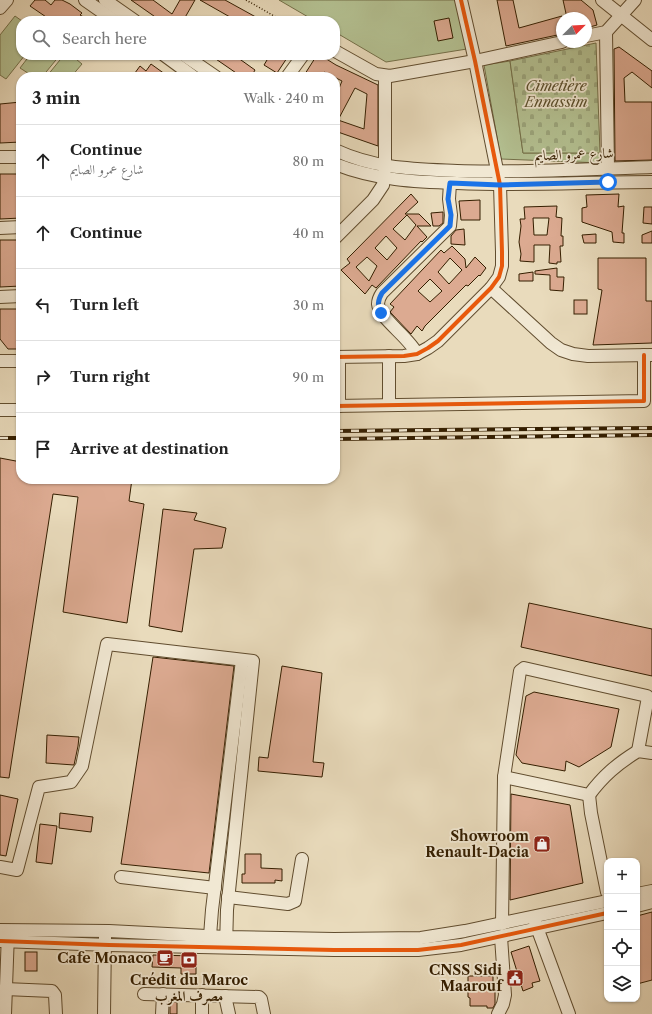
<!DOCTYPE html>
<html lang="en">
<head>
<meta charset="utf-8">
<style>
	:root { --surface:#fff; --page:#f6f6f6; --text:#222; --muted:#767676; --line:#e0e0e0 }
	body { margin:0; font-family:"Libre Caslon Text",Amiri,serif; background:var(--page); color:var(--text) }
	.controls { position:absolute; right:12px; bottom:12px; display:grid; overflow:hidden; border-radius:8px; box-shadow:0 1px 3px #0004 }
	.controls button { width:36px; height:36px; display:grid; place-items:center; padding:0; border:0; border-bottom:1px solid var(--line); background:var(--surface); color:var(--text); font:20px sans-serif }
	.compass { position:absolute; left:556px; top:12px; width:36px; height:36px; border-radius:50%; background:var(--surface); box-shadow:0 1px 3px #0004; rotate:66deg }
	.stop { position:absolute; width:12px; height:12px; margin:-9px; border:3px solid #1a73e8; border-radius:50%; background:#fff }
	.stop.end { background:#1a73e8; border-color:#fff; box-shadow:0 1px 4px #0008 }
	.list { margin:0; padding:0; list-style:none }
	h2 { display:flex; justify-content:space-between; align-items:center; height:52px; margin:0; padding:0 16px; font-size:17px }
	h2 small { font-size:13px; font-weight:400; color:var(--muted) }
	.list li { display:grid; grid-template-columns:26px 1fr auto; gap:12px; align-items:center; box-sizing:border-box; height:72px; padding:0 16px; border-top:1px solid var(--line) }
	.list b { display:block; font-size:15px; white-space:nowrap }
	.list p { margin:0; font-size:13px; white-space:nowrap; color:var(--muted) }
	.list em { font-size:13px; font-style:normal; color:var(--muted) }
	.icon { flex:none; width:22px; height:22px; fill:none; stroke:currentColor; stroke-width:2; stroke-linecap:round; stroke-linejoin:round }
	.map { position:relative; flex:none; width:652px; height:1014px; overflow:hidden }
	.search { position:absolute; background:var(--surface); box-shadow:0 1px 3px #0004; left:16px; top:16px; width:324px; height:44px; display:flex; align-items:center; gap:10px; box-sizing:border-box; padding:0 14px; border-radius:16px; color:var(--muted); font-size:15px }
	.panel { position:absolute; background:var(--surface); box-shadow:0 1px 3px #0004; left:16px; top:72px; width:324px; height:412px; border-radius:16px }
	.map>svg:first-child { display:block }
</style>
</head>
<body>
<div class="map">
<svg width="652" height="1014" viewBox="0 0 652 1014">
	<defs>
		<pattern id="cemetery-stones" width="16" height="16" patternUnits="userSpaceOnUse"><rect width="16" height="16" fill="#b4c192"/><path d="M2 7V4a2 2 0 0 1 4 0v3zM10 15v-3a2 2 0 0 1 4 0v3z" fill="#9ba57c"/></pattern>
	</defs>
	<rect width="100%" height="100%" fill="#e9dbbc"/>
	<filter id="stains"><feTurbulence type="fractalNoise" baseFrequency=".005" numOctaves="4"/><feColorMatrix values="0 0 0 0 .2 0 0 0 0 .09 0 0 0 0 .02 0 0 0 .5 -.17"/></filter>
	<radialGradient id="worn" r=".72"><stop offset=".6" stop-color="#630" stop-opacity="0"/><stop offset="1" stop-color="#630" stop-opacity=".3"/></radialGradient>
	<!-- green -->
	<g fill="#b4c192" stroke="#747049">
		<polygon points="279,0 465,0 473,48 386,62 335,32 335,21 315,21"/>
		<polygon points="15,16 22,21 21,55 25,55 6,79 0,75 0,35"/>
		<polygon points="30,55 60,55 42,77 34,77 20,68"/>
		<polygon points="64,55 71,55 82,64 71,77 47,76"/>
		<polygon points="510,61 523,153 600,153 601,163 501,159 484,65"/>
	</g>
	<!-- cemetery -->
	<polygon fill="url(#cemetery-stones)" stroke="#747049" points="596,43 600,153 523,153 510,61"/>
	<!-- building -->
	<g fill="#dcaa91" stroke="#341e00" fill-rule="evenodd">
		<polygon points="35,0 45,0 51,5 55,0 62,0 70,4 82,13 80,15 91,21 52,21 30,6"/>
		<polygon points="131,0 153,0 172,14 180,0 195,0 183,21 161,21"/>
		<polygon points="200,0 225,0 263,21 237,21"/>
		<polygon points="497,0 513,0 519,28 562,16 562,34 506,46"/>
		<polygon points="563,0 581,0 593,10 597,25 586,28 586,18 567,18"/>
		<polygon points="449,18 453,38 438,41 434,21"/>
		<polygon points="619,47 652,71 652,88 632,72 624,78 625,102 652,102 652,160 615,161 614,49"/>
		<polygon points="210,55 234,55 255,70 251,77 242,77"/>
		<polygon points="270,55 289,55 277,73 264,65"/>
		<path d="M317,55H320L336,65L378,85V146L335,131V98L342,81L324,72L320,77H303ZM355,88L367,94L364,129L338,120Z"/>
		<polygon points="151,64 169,77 132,77 140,66 146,71"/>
		<polygon points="21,102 21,142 0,143 0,104"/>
		<polygon points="0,174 21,174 21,218 0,219"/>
		<path d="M411,194L418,202L405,214H419L431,226H417L427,237L422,242L421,241L376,288L372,285L365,294L341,270L350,263L347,259L353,253ZM407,215L416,225L405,240L393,229ZM386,236L397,248L387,260L375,248ZM367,257L377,266L369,281L356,267Z"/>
		<polygon points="619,194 618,207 624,206 622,233 624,233 624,243 613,242 612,232 582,222 582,208 587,207 586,195"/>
		<polygon points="480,200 480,220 461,220 459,201"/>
		<path d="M557,206L556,217L562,218L561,236H563V246H560L561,262H557V264L549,263L550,245H534V262L520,261L521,254L519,242L521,226L520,219H525L524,207ZM533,218H549L547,235H534Z"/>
		<polygon points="644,207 652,207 652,224 643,223"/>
		<polygon points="443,212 443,223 439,226 433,226 431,213"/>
		<polygon points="464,229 465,245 451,244 451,236 456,230"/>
		<polygon points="652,231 652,243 642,243 642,235"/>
		<polygon points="596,234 596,243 584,243 582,235"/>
		<polygon points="0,240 21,240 21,286 0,287"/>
		<path d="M452,246L465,259L466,268L475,257L486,268L480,276L479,275L468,286L466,285L425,326L422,331L417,326L411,334L390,312L394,307L390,304L441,250L444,253ZM450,258L462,270L449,284L438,272ZM430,279L442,291L430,302L418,291Z"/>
		<polygon points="598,258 646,258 646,301 652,301 652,343 593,345 602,290 598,289"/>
		<polygon points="557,268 557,277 564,277 563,291 550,290 550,275 535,274 535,271"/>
		<polygon points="533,272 533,281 519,281 519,274"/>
		<rect x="574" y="300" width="13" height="14"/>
		<polygon points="0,309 21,309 21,349 8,349 0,339"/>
		<polygon points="0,458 21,462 21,479 132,479 129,501 144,504 127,623 63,612 78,497 53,494 9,778 0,777"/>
		<polygon points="163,509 197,513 194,520 226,528 222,548 194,549 182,632 149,626"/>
		<polygon points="529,603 652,629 652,676 521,647"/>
		<polygon points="153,657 234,666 209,873 121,864"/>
		<polygon points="282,666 322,673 313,762 324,763 322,777 258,771 259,757 268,758"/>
		<polygon points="534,692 619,709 611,747 579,767 566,761 565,771 522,763 516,755 526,696"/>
		<polygon points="47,735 79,737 78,746 74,765 46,763"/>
		<polygon points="511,794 570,805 583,883 510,900"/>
		<polygon points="0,795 18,799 6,856 0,855"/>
		<polygon points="60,813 93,817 91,832 59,828"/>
		<polygon points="40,824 57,826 52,864 36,862"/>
		<polygon points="245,854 261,854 261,868 282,869 282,881 275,880 275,883 242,883 242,874 245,874"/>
		<polygon points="652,912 652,980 637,984 637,916"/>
		<polygon points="529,946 540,981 532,983 533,987 523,991 511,952"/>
		<rect x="25" y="952" width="12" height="19"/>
		<polygon points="153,955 196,956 196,974 181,974 181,968 152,967"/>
		<polygon points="468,976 493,976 493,987 495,987 495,1004 493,1008 487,1008 487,1006 470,1006 470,998 468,997"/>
		<rect x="170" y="1002" width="7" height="12"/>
	</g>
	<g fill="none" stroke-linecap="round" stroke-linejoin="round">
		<!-- minor casing -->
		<g stroke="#614d2f" stroke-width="14">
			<g id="minor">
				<polyline points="85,0 115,21"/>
				<polyline points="105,0 135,21"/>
				<polyline points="602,0 652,40"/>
				<polyline points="0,8 7,0"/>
				<polyline points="606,32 608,168"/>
				<polyline points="586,36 606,32 635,0"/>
				<polyline points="335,51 376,74 390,76 475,61 562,42"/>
				<polyline points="164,55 194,77"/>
				<polyline points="184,55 216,77"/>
				<polyline points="287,77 303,55"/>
				<path d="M335,150C376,169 413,169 457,171C522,173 587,169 652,167"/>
				<polyline points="0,157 21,157"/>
				<path d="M335,164C376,180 414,182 457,183C522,186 587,182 652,182"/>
				<polyline points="0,228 21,227"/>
				<polyline points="335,238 373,200 383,185 385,166 385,76"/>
				<polyline points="491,288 551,343 561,350 573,354 588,356 651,355"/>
				<polyline points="0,297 21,296"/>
				<path d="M417,354C410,338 379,318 378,304C378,300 380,296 382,293L450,226L451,215L449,199L450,183"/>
				<polyline points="389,356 389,405"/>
				<polyline points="335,357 404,356 417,354 428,348 438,341 491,288 499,277 502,266 502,252 500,185 475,61 461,0"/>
				<polyline points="339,357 339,406"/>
				<polyline points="0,361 21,361"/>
				<polyline points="335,406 644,401 644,355"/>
				<polyline points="0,410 21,410"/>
				<path d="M504,777L589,795C603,776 617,764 638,751L652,753"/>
				<polyline points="589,795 591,813 607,892"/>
				<polyline points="0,867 17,870 39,787 71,782 82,766 107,644 253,661 227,910 226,947"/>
				<polyline points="121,877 215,888"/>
				<polyline points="637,894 652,891"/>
				<polyline points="228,897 288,904 295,901 302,859"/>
				<polyline points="637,906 652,902"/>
				<polyline points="535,922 569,1014"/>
				<polyline points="502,924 504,777 520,671 524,668 647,696 648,697 638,751"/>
				<polyline points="0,930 109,931 226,937 334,939 421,938 465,931 607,901"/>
				<polyline points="0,941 109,945 334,950 418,950 461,945 607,913"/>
				<polyline points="210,943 210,936 212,910 242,660"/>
				<polyline points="5,989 52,991 55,995 56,1014"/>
				<polyline points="144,994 259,997 261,999 264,1014"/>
				<polyline points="225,996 229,1014"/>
				<polyline points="5,1014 8,933"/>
				<polyline points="104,1014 105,937"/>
				<polyline points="162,1014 163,994"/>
				<polyline points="202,1014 202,995"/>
				<polyline points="498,1014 503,1004 505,995 501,937"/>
			</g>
		</g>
		<!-- path -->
		<polyline stroke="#341e00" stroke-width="1.5" stroke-dasharray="1 2" stroke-linecap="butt" points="246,0 283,21"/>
		<!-- minor -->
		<use href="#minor" stroke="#f1e8d3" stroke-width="12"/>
		<!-- rail casing -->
		<g stroke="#341e00" stroke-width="4">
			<g id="rail">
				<polyline points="335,431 652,428"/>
				<polyline points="0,438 21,438"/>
				<polyline points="335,439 652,435"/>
			</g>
		</g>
		<!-- rail -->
		<use href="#rail" stroke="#f1e8d3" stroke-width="2.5" stroke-dasharray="8" stroke-linecap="butt"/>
		<!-- cycleway casing -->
		<g stroke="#f1e8d3" stroke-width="6">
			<g id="cycleway">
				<polyline points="335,357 404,356 417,354 428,348 438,341 491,288 499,277 502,266 502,252 500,185 475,61 461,0"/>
				<polyline points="335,406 644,401 644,355"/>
				<polyline points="0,941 109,945 334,950 418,950 461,945 607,913"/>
			</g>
		</g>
		<!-- cycleway -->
		<use href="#cycleway" stroke="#e8590c" stroke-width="4"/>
	</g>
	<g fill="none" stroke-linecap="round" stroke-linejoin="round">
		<!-- route -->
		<path stroke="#1a73e8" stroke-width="5" d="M381,313C377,305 378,300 382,293L450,226L451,215L448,199L450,183L500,185L608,182"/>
	</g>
	<!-- icons -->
	<defs>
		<g id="shop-square" transform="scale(0.9)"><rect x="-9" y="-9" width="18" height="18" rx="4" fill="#8f2418" stroke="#f1e8d3"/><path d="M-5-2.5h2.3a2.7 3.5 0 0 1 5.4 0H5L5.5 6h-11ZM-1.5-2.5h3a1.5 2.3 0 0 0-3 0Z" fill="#fff"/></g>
		<g id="cafe-square" transform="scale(0.9)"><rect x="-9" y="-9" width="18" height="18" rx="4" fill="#8f2418" stroke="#f1e8d3"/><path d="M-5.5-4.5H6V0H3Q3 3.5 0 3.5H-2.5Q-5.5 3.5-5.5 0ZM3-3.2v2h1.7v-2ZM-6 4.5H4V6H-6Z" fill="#fff"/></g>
		<g id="bank-square" transform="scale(0.9)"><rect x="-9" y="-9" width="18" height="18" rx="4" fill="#8f2418" stroke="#f1e8d3"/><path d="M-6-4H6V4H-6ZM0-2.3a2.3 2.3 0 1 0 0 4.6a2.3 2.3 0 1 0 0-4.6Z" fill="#fff"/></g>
		<g id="civic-square" transform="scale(0.9)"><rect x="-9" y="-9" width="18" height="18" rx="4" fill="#8f2418" stroke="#f1e8d3"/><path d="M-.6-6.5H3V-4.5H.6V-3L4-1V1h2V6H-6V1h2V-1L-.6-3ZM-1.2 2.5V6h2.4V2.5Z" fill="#fff"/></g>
	</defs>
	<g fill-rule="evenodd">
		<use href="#shop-square" x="542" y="844"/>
		<use href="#cafe-square" x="165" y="958"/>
		<use href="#bank-square" x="189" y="960"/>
		<use href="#civic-square" x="515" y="978"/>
	</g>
	<g text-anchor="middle" stroke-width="3.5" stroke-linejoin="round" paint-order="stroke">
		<!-- park labels -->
		<g font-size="14" font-style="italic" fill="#5a4f2c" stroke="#f1e8d3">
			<text x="556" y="91">Cimetière<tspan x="556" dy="16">Ennassim</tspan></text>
		</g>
		<!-- street labels -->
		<g font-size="14" fill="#341e00" stroke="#f1e8d3">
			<text transform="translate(574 154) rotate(-2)" y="5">شارع عمرو الصايم</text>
		</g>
		<!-- poi labels -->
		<g font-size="14" font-weight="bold" fill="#341e00" stroke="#f1e8d3" text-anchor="end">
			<text x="529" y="841">Showroom<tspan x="529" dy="16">Renault-Dacia</tspan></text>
			<text x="152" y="963">Cafe Monaco</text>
			<text x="502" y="975">CNSS Sidi<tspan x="502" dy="16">Maarouf</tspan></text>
			<text x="189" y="985" text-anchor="middle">Crédit du Maroc<tspan x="189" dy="16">مصرف المغرب</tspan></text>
		</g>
	</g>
	<rect width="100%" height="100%" filter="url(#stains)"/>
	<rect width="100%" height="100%" fill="url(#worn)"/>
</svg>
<div class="controls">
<button>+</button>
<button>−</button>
<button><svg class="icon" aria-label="locate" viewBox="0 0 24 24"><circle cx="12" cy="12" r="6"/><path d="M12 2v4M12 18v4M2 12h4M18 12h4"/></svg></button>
<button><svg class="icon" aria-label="layers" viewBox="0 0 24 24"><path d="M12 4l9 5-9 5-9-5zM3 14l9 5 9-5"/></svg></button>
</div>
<svg class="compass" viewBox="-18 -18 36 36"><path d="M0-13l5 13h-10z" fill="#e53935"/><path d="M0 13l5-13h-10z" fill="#767676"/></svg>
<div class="stop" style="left:608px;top:182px"></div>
<div class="stop end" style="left:381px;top:313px"></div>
<div class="search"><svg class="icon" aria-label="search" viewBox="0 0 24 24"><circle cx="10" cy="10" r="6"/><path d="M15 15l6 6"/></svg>Search here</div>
<section class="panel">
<h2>3 min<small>Walk · 240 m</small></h2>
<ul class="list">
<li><svg class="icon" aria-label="ahead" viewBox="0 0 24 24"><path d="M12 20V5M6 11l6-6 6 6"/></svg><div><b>Continue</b><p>شارع عمرو الصايم</p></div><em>80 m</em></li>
<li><svg class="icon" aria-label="ahead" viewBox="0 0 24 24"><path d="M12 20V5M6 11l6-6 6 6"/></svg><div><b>Continue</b></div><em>40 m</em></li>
<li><svg class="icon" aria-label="left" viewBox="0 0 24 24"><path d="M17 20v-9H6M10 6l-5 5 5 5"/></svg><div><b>Turn left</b></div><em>30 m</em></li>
<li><svg class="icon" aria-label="right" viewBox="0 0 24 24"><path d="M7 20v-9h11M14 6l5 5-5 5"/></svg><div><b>Turn right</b></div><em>90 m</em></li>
<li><svg class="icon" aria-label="arrive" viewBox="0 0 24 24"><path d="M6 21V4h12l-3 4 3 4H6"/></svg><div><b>Arrive at destination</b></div></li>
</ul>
</section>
</div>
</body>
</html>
